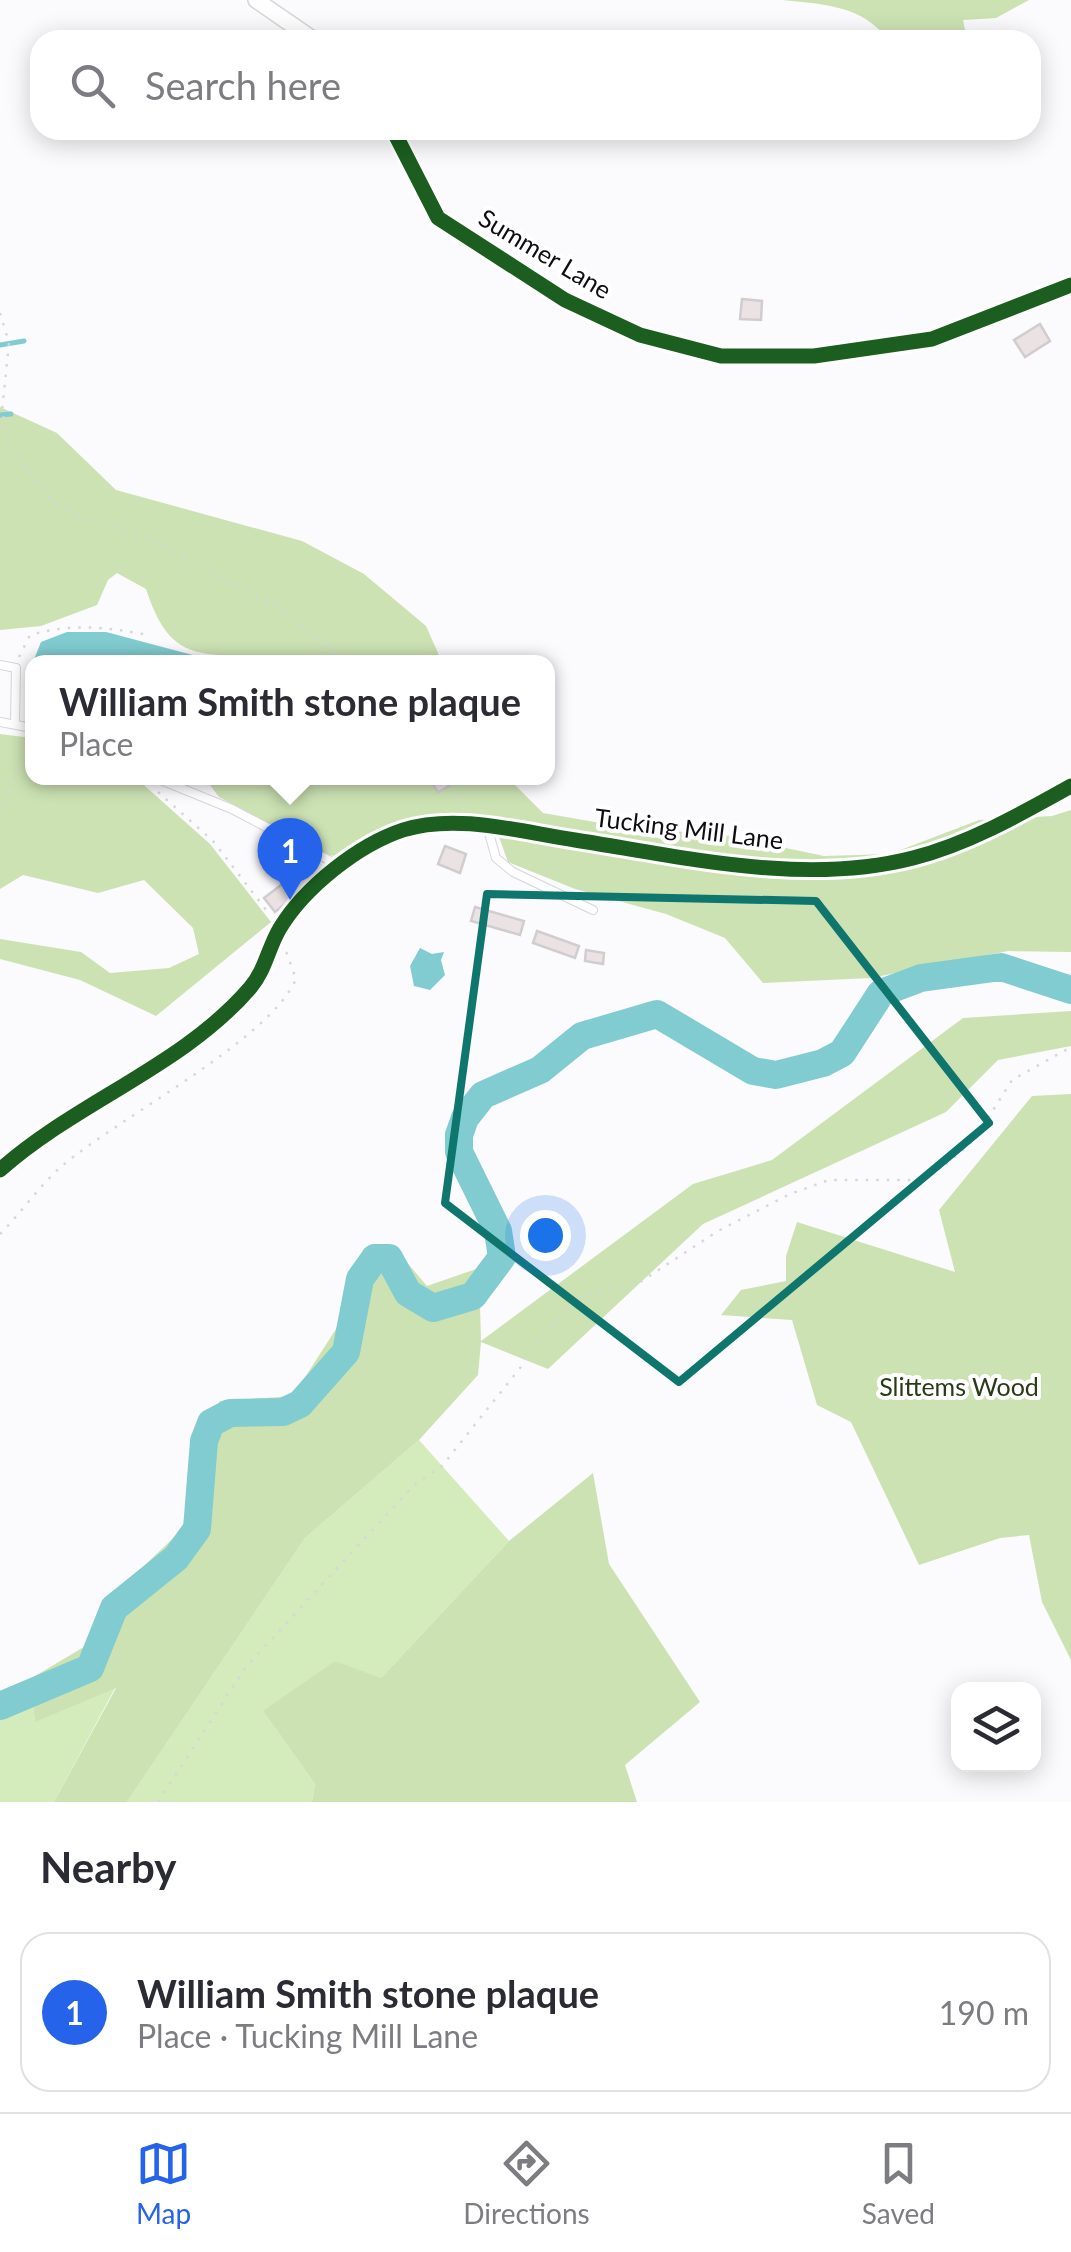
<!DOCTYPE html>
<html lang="en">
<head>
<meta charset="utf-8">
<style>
	:root { --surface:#fff; --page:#f7f7f7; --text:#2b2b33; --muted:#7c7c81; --line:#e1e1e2; --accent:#2563eb }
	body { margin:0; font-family:Lato,sans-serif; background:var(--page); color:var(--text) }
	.controls { position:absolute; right:30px; bottom:30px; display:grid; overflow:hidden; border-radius:20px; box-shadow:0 5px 25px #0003 }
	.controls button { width:90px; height:90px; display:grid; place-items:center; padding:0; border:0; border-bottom:2px solid var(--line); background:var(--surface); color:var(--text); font:50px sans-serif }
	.you { position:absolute; left:545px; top:1235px; width:35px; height:35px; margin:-25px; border:8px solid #fff; border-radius:50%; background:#1a73e8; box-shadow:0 0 0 15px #1a73e833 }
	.badge { display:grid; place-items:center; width:65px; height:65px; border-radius:50%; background:var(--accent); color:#fff; font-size:32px; font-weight:700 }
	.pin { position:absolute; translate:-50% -82px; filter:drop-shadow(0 2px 5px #0008) }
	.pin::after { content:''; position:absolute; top:52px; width:35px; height:30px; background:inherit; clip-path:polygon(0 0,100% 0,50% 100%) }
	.popup { position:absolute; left:25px; top:655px; width:530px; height:130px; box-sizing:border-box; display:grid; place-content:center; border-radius:20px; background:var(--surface); filter:drop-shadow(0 2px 8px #0005); font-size:32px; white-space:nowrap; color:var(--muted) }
	.popup b { font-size:38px; color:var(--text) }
	.popup::after { content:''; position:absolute; left:50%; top:100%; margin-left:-20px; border:20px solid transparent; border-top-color:var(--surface) }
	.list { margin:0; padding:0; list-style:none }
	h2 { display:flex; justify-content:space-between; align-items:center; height:130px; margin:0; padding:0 40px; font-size:42px }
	h2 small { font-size:32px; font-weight:400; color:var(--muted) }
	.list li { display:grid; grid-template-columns:65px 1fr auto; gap:30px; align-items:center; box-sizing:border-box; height:160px; margin:0 20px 20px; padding:0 20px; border:2px solid var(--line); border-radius:30px }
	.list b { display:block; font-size:38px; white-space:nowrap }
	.list p { margin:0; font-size:32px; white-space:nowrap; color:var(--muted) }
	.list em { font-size:32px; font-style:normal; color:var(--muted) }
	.icon { flex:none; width:55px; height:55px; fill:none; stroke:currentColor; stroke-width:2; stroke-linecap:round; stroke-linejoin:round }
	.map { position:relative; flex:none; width:1071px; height:1802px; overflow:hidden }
	.search { position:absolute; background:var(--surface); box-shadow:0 5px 25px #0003; left:30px; right:30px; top:30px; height:110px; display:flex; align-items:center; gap:25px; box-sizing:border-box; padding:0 35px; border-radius:30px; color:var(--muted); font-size:38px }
	.sheet { height:310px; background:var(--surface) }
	nav { display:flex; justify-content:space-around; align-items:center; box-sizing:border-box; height:140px; border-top:2px solid var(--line); background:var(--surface); font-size:28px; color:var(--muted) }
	nav a { display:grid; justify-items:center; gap:5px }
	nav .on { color:var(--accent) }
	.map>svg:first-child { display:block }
</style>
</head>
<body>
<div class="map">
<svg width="1071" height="1802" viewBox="0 0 1071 1802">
	<rect width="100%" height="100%" fill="#fbfafd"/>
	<!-- green -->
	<g fill="#d4ebbc">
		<polygon points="419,1440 509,1541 381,1678 263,1711 315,1784 312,1802 127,1802 305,1538"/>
		<polygon points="30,1679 35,1721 116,1686 54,1802 0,1802 0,1694"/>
	</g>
	<!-- forest -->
	<g fill="#cce2b3">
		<path d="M782,0H1029L996,18L963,20L967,40H888C863,5 822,4 782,0Z"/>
		<path d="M0,407L57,433L116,490L302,541L364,574L426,626L442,662H269L262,656C195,655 169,659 146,589L117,573L108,580L97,605L41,626L0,630Z"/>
		<polygon points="0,734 32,738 32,778 136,778 210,844 271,922 156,1016 80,980 0,959 0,939 81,952 110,973 169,968 199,954 193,928 144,880 98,893 23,875 0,889"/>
		<polygon points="231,778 508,778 543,813 635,829 720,834 824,856 890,854 979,820 1052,816 1071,810 1071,952 1008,951 871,978 763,983 725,938 666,914 575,889 508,862 494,823 410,824 344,857 327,855 219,797 210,785"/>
		<polygon points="1071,1011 1071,1046 998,1060 946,1112 703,1224 548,1369 481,1342 478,1375 419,1440 305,1538 127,1802 54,1802 116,1688 35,1722 30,1679 94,1641 110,1598 185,1527 197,1437 220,1401 293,1396 336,1329 364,1248 393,1246 427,1286 479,1268 481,1341 693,1184 772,1160 963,1018"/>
		<polygon points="1071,1094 1071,1660 1042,1602 1029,1535 1000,1538 919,1565 851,1422 817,1405 792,1320 721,1315 741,1290 786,1281 786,1256 797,1222 955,1272 939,1210 1032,1096"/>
		<polygon points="593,1473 609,1564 700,1702 625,1765 637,1802 312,1802 315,1784 263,1711 335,1661 381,1678 509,1541"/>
	</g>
	<!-- water -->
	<g fill="#80ccd0">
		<polygon points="67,632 106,632 219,662 33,662 41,642"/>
		<polygon points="420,948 432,954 444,952 441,960 445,975 430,990 414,986 410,966"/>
	</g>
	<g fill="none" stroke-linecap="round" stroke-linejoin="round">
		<!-- stream -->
		<g stroke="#80ccd0" stroke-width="5">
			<polyline points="0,345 24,341"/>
			<polyline points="0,415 11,414"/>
		</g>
		<!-- river -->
		<polyline stroke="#80ccd0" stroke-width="28" points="0,1706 90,1668 114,1608 176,1558 197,1529 204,1441 211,1423 230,1413 283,1412 300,1404 346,1352 360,1279 375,1258 389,1258 408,1293 433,1308 473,1296 502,1257 498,1231 459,1152 459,1135 465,1118 483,1095 540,1070 582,1036 657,1014 753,1071 776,1075 823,1063 842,1053 881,993 921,978 1001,967 1071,990"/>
	</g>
	<!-- building -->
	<g fill="#eae2e3" stroke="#d1cdcf" stroke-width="2.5">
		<polygon points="742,299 762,301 761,320 740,319"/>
		<polygon points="1040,324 1050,341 1025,357 1014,340"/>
		<polygon points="438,778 449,786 438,792 431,782"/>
		<polygon points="291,845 307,855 298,870 282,859"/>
		<polygon points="445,846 466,854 460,873 438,864"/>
		<polygon points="285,882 296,895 275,912 264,898"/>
		<polygon points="475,907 524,921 520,935 471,921"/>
		<polygon points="537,931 579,946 575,958 533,943"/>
		<polygon points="586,950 604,953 603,964 585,961"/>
	</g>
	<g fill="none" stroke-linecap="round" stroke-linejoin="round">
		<!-- service casing -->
		<g stroke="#d6d5d8" stroke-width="10">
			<g id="service">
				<polyline points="0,665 16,668 15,724"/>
				<polyline points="0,722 32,728"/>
				<polyline points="156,778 232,809 340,866"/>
				<polyline points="487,826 496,858 513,872 593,910"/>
			</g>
		</g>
		<!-- minor casing -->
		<g stroke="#d6d5d8" stroke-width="18">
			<g id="minor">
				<polyline points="256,0 314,40"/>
				<polyline points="393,130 438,218 565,300 640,335 721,356 814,356 932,339 1071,285"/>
				<path d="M0,1170C76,1102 183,1066 250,988C266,969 268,948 280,928C305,887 358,845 403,830C457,813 521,832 575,840C683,857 805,886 913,858C968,844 1021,814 1071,786"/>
			</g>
		</g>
		<!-- path -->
		<g stroke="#d7d7d8" stroke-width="2.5" stroke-dasharray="2.5 8" stroke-linecap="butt">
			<polyline points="0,313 9,343 2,411 11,449 52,501 84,518 143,536 281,609 348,662"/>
			<path d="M19,657L30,635C72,623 106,627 148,635"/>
			<polyline points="446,778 466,810"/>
			<polyline points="158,792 213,841 270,915"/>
			<polyline points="0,812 30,740"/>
			<path d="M0,1234C21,1213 40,1185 62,1166C118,1118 270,1040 296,979L286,951"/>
			<polyline points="158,1802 245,1668 414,1485 442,1466 524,1363 531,1347 579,1297 637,1284 718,1231 790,1194 829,1180 916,1180 949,1162 975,1139 1012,1080 1071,1047"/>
		</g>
		<!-- service -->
		<use href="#service" stroke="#fefeff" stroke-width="8"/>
		<!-- minor -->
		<use href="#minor" stroke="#fefeff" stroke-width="15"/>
		<!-- cycleway casing -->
		<g stroke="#fff" stroke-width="21">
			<g id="cycleway">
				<polyline points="393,130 438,218 565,300 640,335 721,356 814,356 932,339 1071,285"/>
				<path d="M0,1170C76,1102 183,1066 250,988C266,969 268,948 280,928C305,887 358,845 403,830C457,813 521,832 575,840C683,857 805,886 913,858C968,844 1021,814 1071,786"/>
			</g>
		</g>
		<!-- cycleway -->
		<use href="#cycleway" stroke="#1b5e20" stroke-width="15"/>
	</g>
	<!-- marked area -->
	<path fill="none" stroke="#0f766e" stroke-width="8" stroke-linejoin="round" d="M487,894L816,901L989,1123L679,1382L445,1203Z"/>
	<g text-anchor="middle" stroke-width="8" stroke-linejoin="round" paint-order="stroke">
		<!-- street labels -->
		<g font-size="25" fill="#0f0d12" stroke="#fff">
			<text transform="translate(545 254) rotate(31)" y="9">Summer Lane</text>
			<text transform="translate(689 829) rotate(7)" y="9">Tucking Mill Lane</text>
		</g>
		<!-- park labels -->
		<g font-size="25" fill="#293a16" stroke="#fff">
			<text x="959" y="1396">Slittems Wood</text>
		</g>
	</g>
</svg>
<div class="controls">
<button><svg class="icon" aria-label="layers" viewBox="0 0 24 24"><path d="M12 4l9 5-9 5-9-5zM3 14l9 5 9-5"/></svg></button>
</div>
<div class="you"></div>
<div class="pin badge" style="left:290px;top:900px">1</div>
<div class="popup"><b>William Smith stone plaque</b>Place</div>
<div class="search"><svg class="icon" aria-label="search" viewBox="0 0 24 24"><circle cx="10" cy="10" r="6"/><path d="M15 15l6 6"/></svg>Search here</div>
</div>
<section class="sheet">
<h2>Nearby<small></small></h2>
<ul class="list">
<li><span class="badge">1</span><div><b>William Smith stone plaque</b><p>Place · Tucking Mill Lane</p></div><em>190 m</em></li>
</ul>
</section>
<nav>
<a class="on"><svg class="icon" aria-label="map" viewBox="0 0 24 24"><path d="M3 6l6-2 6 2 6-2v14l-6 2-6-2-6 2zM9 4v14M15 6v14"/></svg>Map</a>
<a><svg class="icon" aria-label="directions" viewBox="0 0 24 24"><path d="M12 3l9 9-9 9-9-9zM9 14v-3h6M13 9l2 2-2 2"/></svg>Directions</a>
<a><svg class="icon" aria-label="saved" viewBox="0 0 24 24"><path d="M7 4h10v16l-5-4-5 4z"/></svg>Saved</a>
</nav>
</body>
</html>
